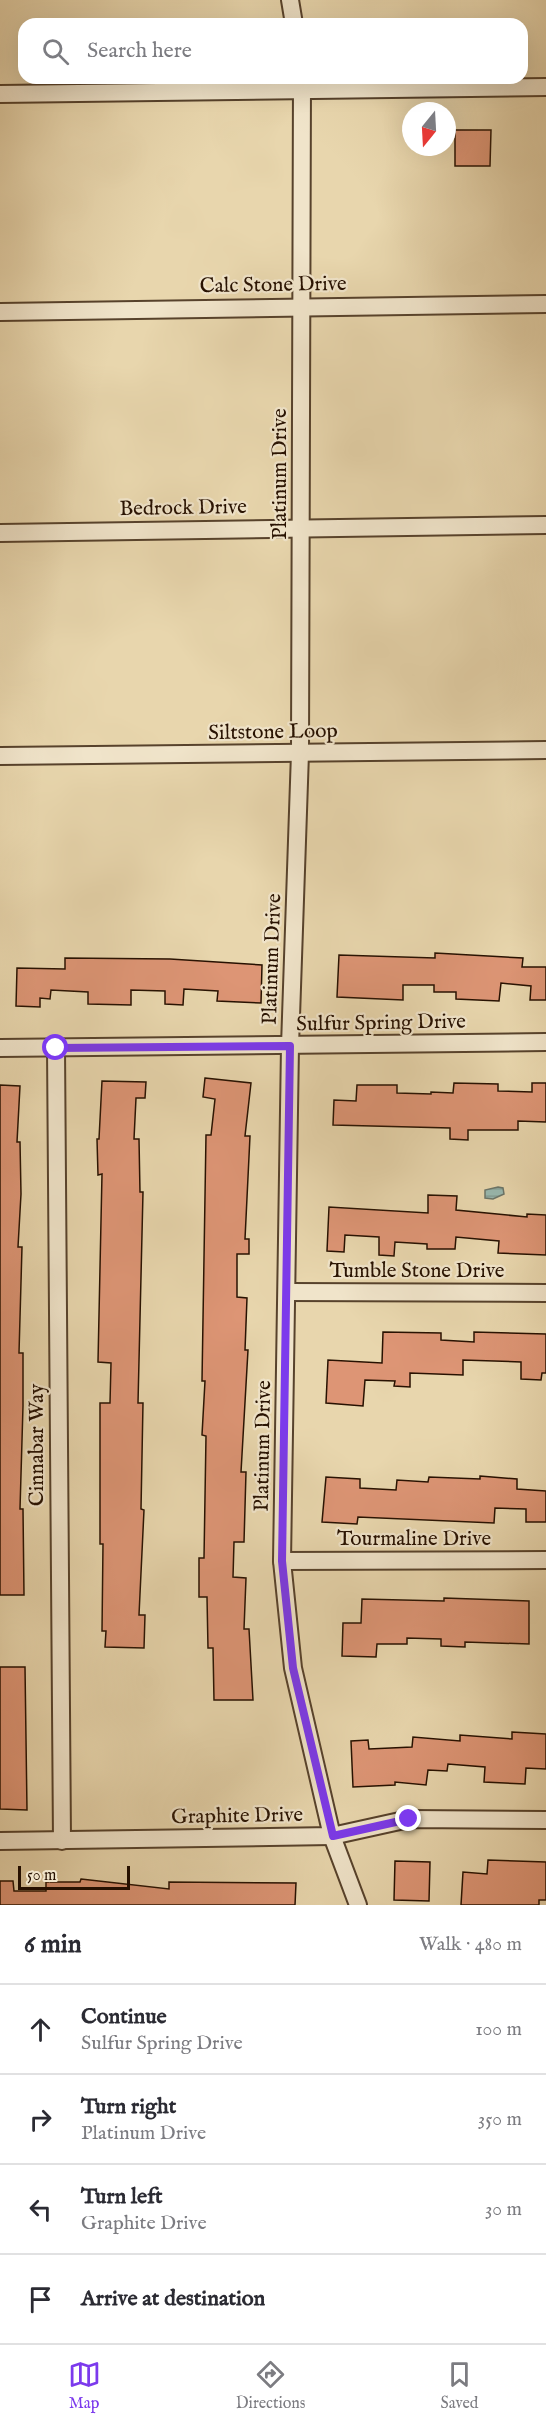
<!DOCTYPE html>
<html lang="en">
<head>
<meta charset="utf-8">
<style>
	:root { --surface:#fff; --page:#f2f2f3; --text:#2b2b33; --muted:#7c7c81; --line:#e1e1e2; --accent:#7c3aed }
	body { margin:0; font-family:"IM FELL English",serif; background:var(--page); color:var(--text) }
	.compass { position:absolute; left:402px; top:102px; width:54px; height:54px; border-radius:50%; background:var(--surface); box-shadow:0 6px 24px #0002; rotate:198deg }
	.scale { position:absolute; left:18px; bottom:15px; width:112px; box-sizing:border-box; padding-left:6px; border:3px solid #271101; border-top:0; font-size:16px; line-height:21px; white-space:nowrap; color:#271101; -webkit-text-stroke:4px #f0e4ca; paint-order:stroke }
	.stop { position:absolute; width:18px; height:18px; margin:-14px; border:4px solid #7c3aed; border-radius:50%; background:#fff }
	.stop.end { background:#7c3aed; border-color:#fff; box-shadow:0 2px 6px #0008 }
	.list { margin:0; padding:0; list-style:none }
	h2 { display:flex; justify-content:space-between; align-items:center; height:78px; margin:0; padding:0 24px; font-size:26px }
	h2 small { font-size:20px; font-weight:400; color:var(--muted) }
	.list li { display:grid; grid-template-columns:39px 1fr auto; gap:18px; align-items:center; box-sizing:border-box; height:90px; padding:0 24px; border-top:2px solid var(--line) }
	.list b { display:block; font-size:22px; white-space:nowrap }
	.list p { margin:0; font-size:20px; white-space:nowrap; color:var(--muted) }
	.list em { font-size:20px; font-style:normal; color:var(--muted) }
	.icon { flex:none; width:33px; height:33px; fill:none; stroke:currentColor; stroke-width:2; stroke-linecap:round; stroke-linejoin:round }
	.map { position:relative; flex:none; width:546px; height:1905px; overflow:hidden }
	.search { position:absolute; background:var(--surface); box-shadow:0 6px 24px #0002; left:18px; right:18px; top:18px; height:66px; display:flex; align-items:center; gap:15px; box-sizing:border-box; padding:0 21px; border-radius:18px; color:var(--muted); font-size:22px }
	.sheet { height:438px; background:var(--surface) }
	nav { display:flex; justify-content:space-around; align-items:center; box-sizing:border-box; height:84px; border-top:2px solid var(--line); background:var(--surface); font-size:16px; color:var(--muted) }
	nav a { display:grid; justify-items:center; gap:3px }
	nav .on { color:var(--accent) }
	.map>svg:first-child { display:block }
</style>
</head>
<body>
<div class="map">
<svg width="546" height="1905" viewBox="0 0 546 1905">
	<defs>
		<pattern id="water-rules" width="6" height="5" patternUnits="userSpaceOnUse" patternTransform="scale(1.5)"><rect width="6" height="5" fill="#98b8af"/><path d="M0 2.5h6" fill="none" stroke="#839d95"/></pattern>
	</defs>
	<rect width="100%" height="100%" fill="#e8d6ad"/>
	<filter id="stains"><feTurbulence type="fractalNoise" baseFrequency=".00333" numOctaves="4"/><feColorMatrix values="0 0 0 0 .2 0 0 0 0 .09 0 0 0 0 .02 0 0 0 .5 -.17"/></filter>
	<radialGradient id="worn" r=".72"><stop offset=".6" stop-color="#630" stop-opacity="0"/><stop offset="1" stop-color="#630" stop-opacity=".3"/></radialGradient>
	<!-- water -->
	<polygon fill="url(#water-rules)" stroke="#6b7569" stroke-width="1.5" points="498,1187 503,1188 504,1194 493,1199 485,1198 485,1190"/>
	<!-- building -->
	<g fill="#dd9575" stroke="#271101" stroke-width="1.5">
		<polygon points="455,130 491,130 490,166 455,166"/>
		<polygon points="435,953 523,958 522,967 546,967 546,1000 530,1000 531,986 501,983 499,1001 456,999 456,992 434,992 434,985 403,985 403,1000 337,997 339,955 435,958"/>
		<polygon points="65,958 170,959 262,965 261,1003 217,1001 218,991 184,989 183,1005 165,1004 165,991 131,990 131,1005 88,1004 88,992 51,990 50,999 40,998 40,1007 16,1006 17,968 65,969"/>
		<polygon points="205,1078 251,1083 245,1136 250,1136 245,1239 249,1239 249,1254 237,1254 237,1297 247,1298 245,1350 248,1350 241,1472 246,1472 244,1542 234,1542 233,1577 246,1578 244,1629 249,1629 253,1700 214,1700 213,1648 208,1648 207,1597 199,1597 199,1558 204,1558 206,1436 202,1435 205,1381 202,1381 206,1135 211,1135 215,1099 203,1097"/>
		<polygon points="102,1081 146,1082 145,1098 136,1098 134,1139 139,1139 140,1192 143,1192 138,1403 143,1403 141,1509 144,1510 139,1615 145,1615 144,1648 105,1647 106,1631 102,1631 103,1544 100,1544 100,1403 110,1403 111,1363 98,1362 102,1174 98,1175 97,1139 99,1139"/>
		<polygon points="454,1083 498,1084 498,1091 532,1092 532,1083 546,1083 546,1122 518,1121 518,1130 468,1130 468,1140 450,1139 450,1128 333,1125 334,1100 356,1101 357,1085 397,1085 397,1093 431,1094 431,1092 453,1093"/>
		<polygon points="0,1085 20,1086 17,1142 20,1142 21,1194 18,1247 22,1247 19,1353 23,1353 23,1406 20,1509 23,1509 24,1595 0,1595"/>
		<polygon points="428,1195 457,1196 456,1210 527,1217 527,1214 546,1215 546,1255 498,1253 499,1241 456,1237 455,1249 427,1249 427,1244 395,1242 394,1256 379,1255 379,1237 345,1235 344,1252 327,1251 329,1207 428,1213"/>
		<polygon points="383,1332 441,1333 441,1340 474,1342 474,1332 546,1334 546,1373 542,1373 541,1380 521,1379 521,1362 463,1360 463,1375 410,1373 410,1387 394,1386 395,1381 365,1380 363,1406 326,1403 328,1360 382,1363"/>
		<polygon points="480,1476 517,1479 517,1489 546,1491 546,1522 526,1522 526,1509 495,1508 494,1523 358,1517 357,1524 322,1522 326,1477 360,1479 360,1488 396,1490 397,1480 428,1482 429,1477 480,1479"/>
		<polygon points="444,1598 529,1601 529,1644 465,1642 465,1647 441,1646 441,1639 407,1638 407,1644 377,1644 376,1657 342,1656 343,1623 361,1623 362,1599 444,1601"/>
		<polygon points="0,1667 25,1667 27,1810 0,1809"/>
		<polygon points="512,1732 546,1734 546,1769 526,1768 525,1784 484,1782 485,1767 448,1764 447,1771 428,1770 426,1785 395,1782 395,1785 353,1787 351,1741 368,1740 369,1749 412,1747 413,1737 460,1741 460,1735 512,1739"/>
		<polygon points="488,1860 546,1862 546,1900 539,1900 539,1905 461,1905 463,1872 487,1874"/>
		<polygon points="395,1861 430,1862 429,1901 394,1900"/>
		<polygon points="81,1879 169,1889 169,1882 296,1883 295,1905 0,1905 0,1881 13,1881 14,1891 46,1891 46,1882 80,1882"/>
	</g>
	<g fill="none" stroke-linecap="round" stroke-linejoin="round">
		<!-- street casing -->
		<g stroke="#57422c" stroke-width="20">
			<g id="street">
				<polyline points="290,0 294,24"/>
				<polyline points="302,78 300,753 290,1046 282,1561 293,1668 332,1836 358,1905"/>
				<polyline points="0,94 546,87"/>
				<polyline points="0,312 546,304"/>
				<polyline points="0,533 546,525"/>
				<polyline points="0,756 546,750"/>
				<polyline points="0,1048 546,1042"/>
				<polyline points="56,1048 62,1841"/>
				<polyline points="287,1292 546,1293"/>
				<polyline points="282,1561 546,1560"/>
				<polyline points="0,1841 332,1836 409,1819 546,1820"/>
			</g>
		</g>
		<!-- street -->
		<use href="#street" stroke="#f0e4ca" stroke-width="16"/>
	</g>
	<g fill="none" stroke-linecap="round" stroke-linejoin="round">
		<!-- route -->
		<polyline stroke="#7c3aed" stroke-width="8" points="56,1048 290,1046 282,1561 293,1668 333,1836 409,1819"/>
	</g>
	<g text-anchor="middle" stroke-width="4.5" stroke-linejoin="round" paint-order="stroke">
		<!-- street labels -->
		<g font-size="21" fill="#271101" stroke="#f0e4ca">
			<text transform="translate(273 284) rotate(-1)" y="7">Calc Stone Drive</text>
			<text transform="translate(279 474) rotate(-90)" y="7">Platinum Drive</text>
			<text transform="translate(183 507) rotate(-1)" y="7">Bedrock Drive</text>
			<text transform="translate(273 731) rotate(-1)" y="7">Siltstone Loop</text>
			<text transform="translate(271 959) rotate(-88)" y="7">Platinum Drive</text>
			<text transform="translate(381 1022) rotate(-1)" y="7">Sulfur Spring Drive</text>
			<text x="417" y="1277">Tumble Stone Drive</text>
			<text transform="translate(36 1445) rotate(-90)" y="7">Cinnabar Way</text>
			<text transform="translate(262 1446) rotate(-89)" y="7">Platinum Drive</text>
			<text x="414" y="1545">Tourmaline Drive</text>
			<text transform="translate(237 1815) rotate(-1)" y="7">Graphite Drive</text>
		</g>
	</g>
	<rect width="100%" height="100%" filter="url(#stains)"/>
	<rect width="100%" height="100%" fill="url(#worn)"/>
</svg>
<svg class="compass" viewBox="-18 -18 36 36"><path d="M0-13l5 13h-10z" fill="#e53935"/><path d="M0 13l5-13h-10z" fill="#7c7c81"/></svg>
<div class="scale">50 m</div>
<div class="stop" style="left:56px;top:1048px"></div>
<div class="stop end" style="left:409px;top:1819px"></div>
<div class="search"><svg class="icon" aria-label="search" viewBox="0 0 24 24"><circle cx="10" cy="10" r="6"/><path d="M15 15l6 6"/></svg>Search here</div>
</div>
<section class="sheet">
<h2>6 min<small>Walk · 480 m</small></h2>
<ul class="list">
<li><svg class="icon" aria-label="ahead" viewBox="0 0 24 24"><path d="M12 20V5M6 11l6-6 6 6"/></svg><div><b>Continue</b><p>Sulfur Spring Drive</p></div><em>100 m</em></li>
<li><svg class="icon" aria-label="right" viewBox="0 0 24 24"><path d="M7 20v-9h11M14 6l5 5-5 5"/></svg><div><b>Turn right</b><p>Platinum Drive</p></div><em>350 m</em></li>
<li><svg class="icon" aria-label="left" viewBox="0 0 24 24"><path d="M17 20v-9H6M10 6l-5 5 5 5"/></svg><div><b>Turn left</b><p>Graphite Drive</p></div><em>30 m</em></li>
<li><svg class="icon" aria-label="arrive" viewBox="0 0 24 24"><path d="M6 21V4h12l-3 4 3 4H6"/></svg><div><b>Arrive at destination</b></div></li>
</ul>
</section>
<nav>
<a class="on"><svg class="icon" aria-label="map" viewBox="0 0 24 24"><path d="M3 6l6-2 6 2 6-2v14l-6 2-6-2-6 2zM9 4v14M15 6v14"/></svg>Map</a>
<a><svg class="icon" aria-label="directions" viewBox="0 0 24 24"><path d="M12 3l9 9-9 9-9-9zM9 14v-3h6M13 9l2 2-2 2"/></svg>Directions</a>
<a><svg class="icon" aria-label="saved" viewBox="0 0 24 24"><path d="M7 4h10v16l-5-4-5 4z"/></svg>Saved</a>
</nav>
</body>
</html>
